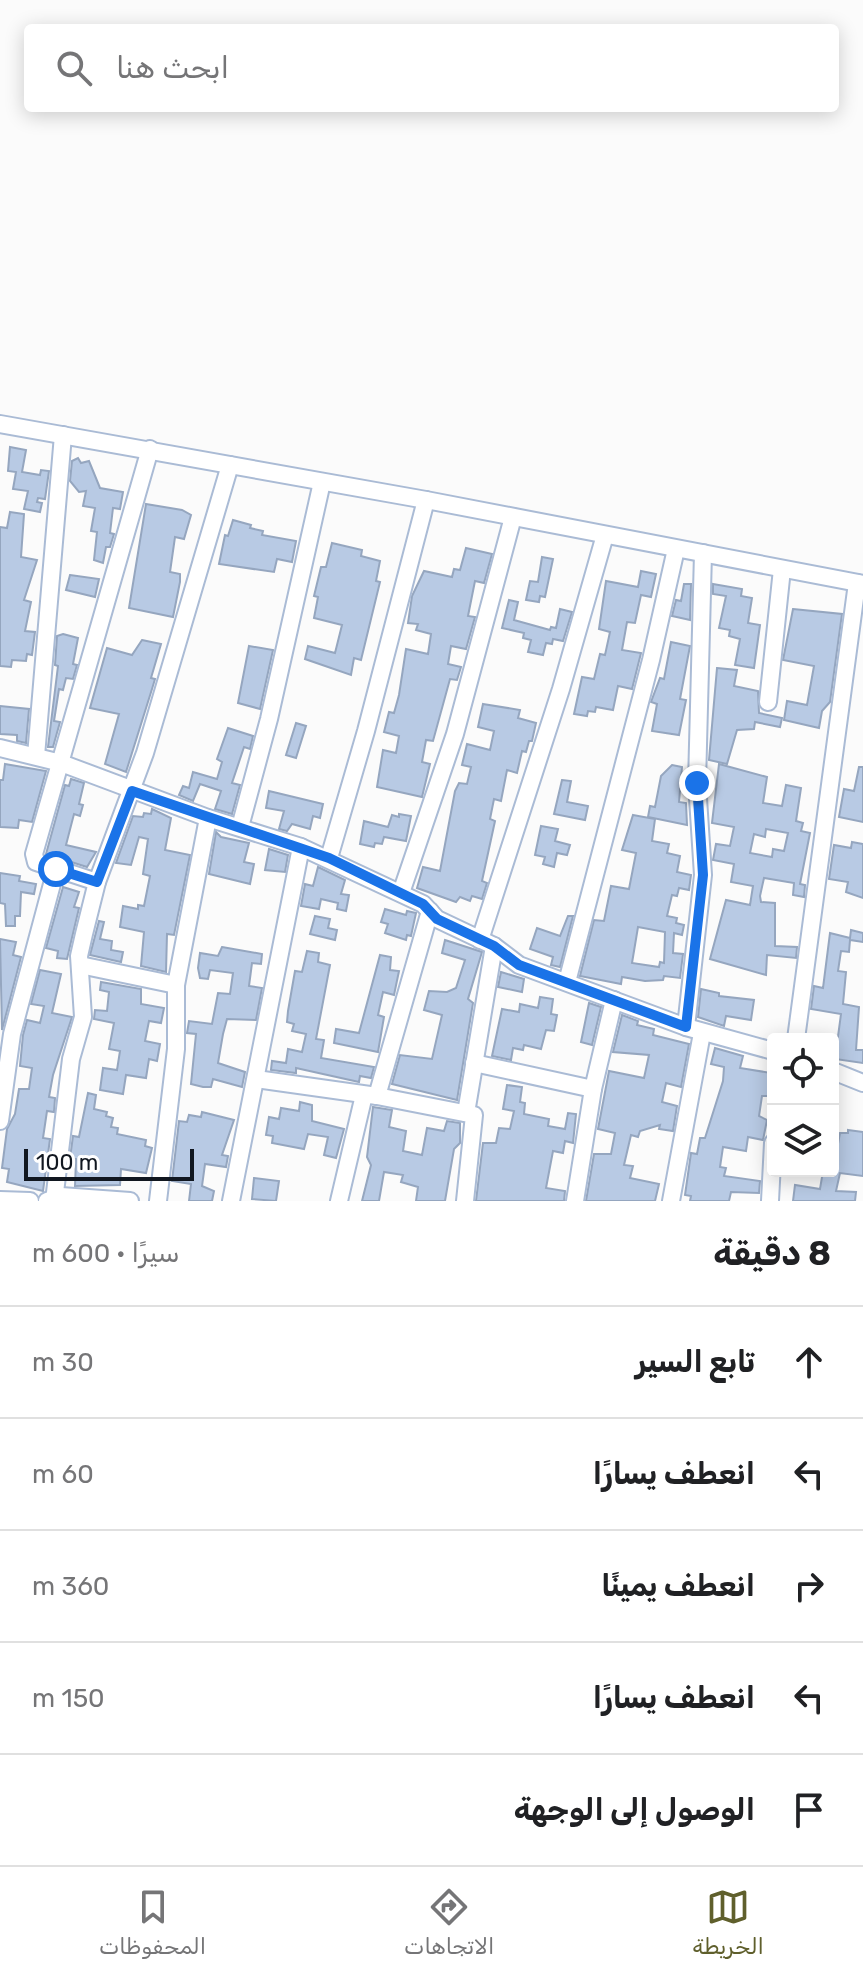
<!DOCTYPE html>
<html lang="ar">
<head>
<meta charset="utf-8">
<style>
	:root { --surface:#fff; --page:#f6f6f6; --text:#202124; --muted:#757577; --line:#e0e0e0; --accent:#5f5f2c }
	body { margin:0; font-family:Rubik,Cairo,sans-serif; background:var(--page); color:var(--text); direction:rtl }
	.controls { position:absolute; right:24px; bottom:24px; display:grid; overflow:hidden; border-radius:8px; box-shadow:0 4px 20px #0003 }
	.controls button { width:72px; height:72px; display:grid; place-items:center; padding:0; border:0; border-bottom:2px solid var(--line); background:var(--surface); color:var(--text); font:40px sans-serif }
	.scale { position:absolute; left:24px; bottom:20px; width:170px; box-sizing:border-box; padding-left:8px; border:4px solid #111720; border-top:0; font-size:22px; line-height:28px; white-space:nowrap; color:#111720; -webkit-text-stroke:6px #fff; paint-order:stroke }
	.stop { position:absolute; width:24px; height:24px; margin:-18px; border:6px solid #1a73e8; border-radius:50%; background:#fff }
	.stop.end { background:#1a73e8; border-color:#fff; box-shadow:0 2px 8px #0008 }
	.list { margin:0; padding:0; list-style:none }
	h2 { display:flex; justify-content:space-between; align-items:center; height:104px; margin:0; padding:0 32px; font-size:34px }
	h2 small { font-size:26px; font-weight:400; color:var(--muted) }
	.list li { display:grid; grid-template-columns:52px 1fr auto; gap:24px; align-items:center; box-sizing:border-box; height:112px; padding:0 32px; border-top:2px solid var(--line) }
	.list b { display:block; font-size:30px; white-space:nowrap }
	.list em { font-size:26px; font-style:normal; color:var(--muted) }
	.icon { flex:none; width:44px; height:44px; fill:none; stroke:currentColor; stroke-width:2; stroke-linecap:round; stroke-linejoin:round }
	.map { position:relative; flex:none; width:863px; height:1201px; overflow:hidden; direction:ltr }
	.search { position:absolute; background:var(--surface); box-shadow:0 4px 20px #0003; left:24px; right:24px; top:24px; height:88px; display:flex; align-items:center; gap:20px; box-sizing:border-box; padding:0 28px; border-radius:8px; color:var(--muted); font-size:30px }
	.sheet { height:664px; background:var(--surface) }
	nav { display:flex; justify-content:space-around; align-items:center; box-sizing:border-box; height:112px; border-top:2px solid var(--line); background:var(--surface); font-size:22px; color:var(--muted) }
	nav a { display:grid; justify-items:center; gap:4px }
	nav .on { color:var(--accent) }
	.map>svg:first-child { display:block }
</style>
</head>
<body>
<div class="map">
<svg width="863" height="1201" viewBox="0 0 863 1201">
	<rect width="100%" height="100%" fill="#fbfbfb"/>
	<!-- building -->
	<g fill="#b8cae4" stroke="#95a6bf" stroke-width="2" fill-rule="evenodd">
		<polygon points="10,447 26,450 22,472 40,475 41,470 49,471 45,499 38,498 37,502 42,503 40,512 24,509 28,491 13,489 16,472 8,471"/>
		<polygon points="78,458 81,463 89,461 100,488 123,492 120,509 113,508 110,533 114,534 110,547 106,547 103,563 94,560 97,532 91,531 95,508 83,506 86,491 79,492 70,481 72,461"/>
		<polygon points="146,504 182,510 191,515 184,539 175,537 170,572 180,574 180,582 173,617 129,608"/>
		<polygon points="10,512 24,514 21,557 37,560 24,600 31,602 25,631 35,632 32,655 27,654 26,661 12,660 11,667 0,666 0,527 7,528"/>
		<polygon points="233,520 251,525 250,528 263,531 262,535 296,541 292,562 277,559 274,572 219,564 225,535 228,536"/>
		<polygon points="332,543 362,550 361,556 380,561 376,581 380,582 361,660 354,658 351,675 305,659 308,646 335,653 342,625 314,618 318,597 314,596 321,567 326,567"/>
		<polygon points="466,548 492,554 484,583 475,581 468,616 475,617 466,649 451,646 448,664 461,667 457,680 450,679 433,741 426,740 422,762 430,764 422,797 377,787 383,750 396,753 399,736 384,732 389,712 394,713 399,695 406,649 428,654 431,634 416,630 418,624 408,623 412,596 424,571 452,577 454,569 460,570"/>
		<polygon points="542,557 553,559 545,597 540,596 539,602 526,600 530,581 538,582"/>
		<polygon points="641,571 656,574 651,597 641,595 635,623 627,622 622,650 641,653 632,689 618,686 613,710 596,707 595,712 588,711 587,716 574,714 582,677 594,679 600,654 605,655 610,632 599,629 606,581 638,587"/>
		<polygon points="70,575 99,579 95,597 66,590"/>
		<polygon points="684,584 691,584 690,620 672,616 676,600 681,601"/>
		<polygon points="713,584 742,589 741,596 752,598 748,623 760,625 754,668 735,665 740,639 729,636 730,630 719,628 726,596 713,594"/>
		<polygon points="509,600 518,602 514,620 550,630 551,627 556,628 560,609 572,612 563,641 553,639 552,644 546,643 543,655 528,652 531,640 523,638 524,633 502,628"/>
		<polygon points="793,609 842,614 830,702 822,711 819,728 784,720 787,701 807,705 814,666 783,660"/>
		<polygon points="63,634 78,638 73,664 77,665 73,679 66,678 63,690 59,689 54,721 60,722 53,747 48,747 58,666 55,665 57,636"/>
		<polygon points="142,640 161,644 151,678 155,679 152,689 126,772 105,764 119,714 90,708 107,648 132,655"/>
		<polygon points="671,642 690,646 680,699 686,700 679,735 652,731 657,704 651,702 660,678 664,679"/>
		<polygon points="249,646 273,650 260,709 238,703"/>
		<polygon points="717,668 737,670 734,686 758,691 759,713 782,718 780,727 755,722 754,729 737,730 727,764 709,760"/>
		<polygon points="483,704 520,710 518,718 536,723 532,741 529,741 526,752 522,751 517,773 507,770 501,801 494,799 490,819 495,821 482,881 487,883 482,899 472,896 470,901 460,897 456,902 417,888 423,867 440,871 455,791 459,783 467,784 471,767 462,765 467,744 490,750 494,731 478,727"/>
		<polygon points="0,706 29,709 26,743 17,741 17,735 0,734"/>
		<polygon points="296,723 306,726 296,758 286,755"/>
		<polygon points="228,728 253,736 250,749 244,747 232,783 240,785 232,814 215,809 221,791 200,784 193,801 179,795 183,786 189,788 193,772 217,779 222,762 217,759"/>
		<polygon points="5,764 46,771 32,822 19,820 18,828 0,827 0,780 3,780"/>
		<path d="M719,764L767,777L763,803L782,806L786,785L801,788L796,821L803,823L801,831L810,833L800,884L805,885L804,897L793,895L794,883L764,878L760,896L761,902L775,903V946L797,947L796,958L767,955L766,975L710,959L726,900L750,905L753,886L731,882L734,864L713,860L716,844L730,846L734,827L712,823ZM766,829L788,833L784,851L773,849L772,857L750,853L754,834L765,837Z"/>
		<polygon points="672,765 682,767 679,802 686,803 687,825 648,817 650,806 655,807 661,776"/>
		<polygon points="859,767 863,767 863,822 839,817 844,789 854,791"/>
		<polygon points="71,779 84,783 79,804 83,805 80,816 74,814 66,845 96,852 87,867 46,854 65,785 69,786"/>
		<polygon points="562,780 571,781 567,802 588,806 585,820 554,814"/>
		<polygon points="269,791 323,804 320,818 313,816 310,829 292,824 287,831 279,829 284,811 266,808"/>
		<polygon points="152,809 171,818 165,850 190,855 174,935 167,934 166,972 141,966 144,932 120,927 123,906 138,909 138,905 144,906 150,876 143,874 148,839 139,837 131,865 116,863 133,816 143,817 144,813 151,814"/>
		<polygon points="399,814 411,816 406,841 384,837 382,844 375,843 374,847 360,844 364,821 388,827 392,815 399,817"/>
		<path d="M633,815L655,819L652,841L669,844L667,853L680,856L677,872L691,875L689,890L679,888L677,896L672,895L667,916L677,918L676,923L684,925L682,935L674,933L673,953L683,954L680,978L664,976L663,980L645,981L622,977L621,984L580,976L594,920L604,921L611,886L629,889L636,853L622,850ZM638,927L665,932L664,963L660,962L659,967L632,963Z"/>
		<polygon points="541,826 558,829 555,841 570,845 567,855 557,853 554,867 543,864 545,857 535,855"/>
		<polygon points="216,832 221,837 249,843 244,862 254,864 250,884 209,874"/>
		<polygon points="852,842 863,844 863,898 846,892 848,882 829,879 834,845 851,848"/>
		<polygon points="269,849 288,855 285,872 265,870"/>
		<polygon points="318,867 345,880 341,894 349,895 346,911 337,909 338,903 321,899 319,909 301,906 305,884 313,886"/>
		<polygon points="0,873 20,876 19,881 36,884 34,894 21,892 20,916 15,916 15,926 6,926 5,904 0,903"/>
		<polygon points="63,887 79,892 74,907 79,908 67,959 57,958 58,951 46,948"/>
		<polygon points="385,909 406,915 407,911 416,913 411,936 407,935 406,940 385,933 388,924 381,922"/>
		<polygon points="315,916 330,919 328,928 337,930 335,940 310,934"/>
		<polygon points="568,916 573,916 560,967 551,965 553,957 530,949 537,928 560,936"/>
		<polygon points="99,921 104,922 100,939 112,941 111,950 123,952 121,962 90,955"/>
		<polygon points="851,930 863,933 863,942 850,940 849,952 841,951 838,971 846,972 843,1004 859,1007 856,1050 863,1050 863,1063 835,1059 841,1014 811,1009 814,986 823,988 830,933 850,938"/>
		<polygon points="0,939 16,942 13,955 21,957 2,1030"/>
		<polygon points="445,940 482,952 468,999 473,1003 457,1100 392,1084 400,1055 432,1059 442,1015 424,1010 429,991 447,992 456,988 465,960 442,953"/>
		<polygon points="222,947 262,954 261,964 252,963 249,986 262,988 256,1020 227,1019 223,1034 218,1063 245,1072 242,1087 213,1079 211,1087 203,1087 191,1084 196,1034 187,1033 189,1021 212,1024 218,993 230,994 233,973 210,970 208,979 200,978 198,968 200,953 218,956"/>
		<polygon points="307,951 319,953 318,962 330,965 316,1039 324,1040 321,1058 374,1067 371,1078 360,1076 359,1082 296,1068 296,1073 271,1070 272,1061 286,1063 288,1049 302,1052 306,1034 292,1031 294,1024 287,1022 288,1011 295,971 302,972"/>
		<polygon points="380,955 391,957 390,970 399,971 394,995 383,992 378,1015 384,1017 378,1052 334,1043 336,1029 359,1033"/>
		<polygon points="40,970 61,974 52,1013 72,1017 53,1075 49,1097 55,1098 54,1112 47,1111 43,1138 50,1139 43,1191 7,1182 9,1169 2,1168 7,1129 15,1114 19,1089 29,1089 32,1068 20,1066 23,1035 27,1020 40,1023 44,1006 31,1004"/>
		<polygon points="501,972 524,979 522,992 498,987"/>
		<polygon points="101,982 141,989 141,1004 164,1008 161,1023 149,1021 145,1041 160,1044 157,1061 149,1059 146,1078 126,1075 123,1094 100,1090 103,1068 117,1070 120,1051 109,1049 114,1023 94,1019 95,1010 107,1011 109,992 100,990"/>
		<polygon points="701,989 719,993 719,996 754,1000 751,1020 726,1016 724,1026 698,1017"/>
		<polygon points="540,997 553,999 551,1014 557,1015 554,1031 546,1030 541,1049 524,1045 523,1050 513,1048 511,1060 492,1056 502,1009 519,1012 520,1004 538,1008"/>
		<polygon points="589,1003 601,1007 592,1045 581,1042"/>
		<polygon points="622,1015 638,1021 637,1025 654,1029 653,1035 689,1044 681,1087 666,1083 662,1102 677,1106 673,1131 659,1129 660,1125 640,1131 638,1137 631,1135 624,1165 633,1166 630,1178 659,1184 655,1201 586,1201 594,1154 611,1154 615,1133 598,1129 609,1071 644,1078 649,1055 613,1052"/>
		<polygon points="715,1048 743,1056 740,1068 771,1073 769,1096 762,1096 759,1116 767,1120 763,1140 748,1137 746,1151 723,1147 720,1167 726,1168 724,1176 760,1181 759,1193 731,1192 729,1201 690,1201 691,1196 685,1195 691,1153 697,1154 700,1138 705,1138 723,1081 724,1067 711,1064"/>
		<polygon points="507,1085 522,1087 520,1102 525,1103 524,1114 549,1119 548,1126 565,1129 568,1113 576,1114 573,1143 565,1141 563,1153 553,1151 546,1188 565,1191 564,1201 476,1201 483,1143 496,1143 499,1128 510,1129 514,1111 503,1109"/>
		<polygon points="88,1093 96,1095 94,1109 107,1112 106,1116 113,1118 111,1127 118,1128 117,1134 146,1140 145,1146 152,1148 146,1173 121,1169 120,1185 75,1186 76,1159 70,1158 73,1136 79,1137"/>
		<polygon points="300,1102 312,1105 312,1121 344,1129 336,1158 324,1155 328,1137 308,1134 304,1149 272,1143 273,1136 266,1135 269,1117 279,1119 281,1108 299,1111"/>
		<polygon points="373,1107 392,1110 389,1127 406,1131 403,1151 422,1155 427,1128 444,1131 447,1121 460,1123 460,1143 454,1149 445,1201 416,1201 418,1187 401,1182 403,1175 384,1172 379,1201 362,1201 371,1165 367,1157"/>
		<polygon points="202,1112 234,1120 222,1155 228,1156 226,1167 205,1164 202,1186 214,1191 212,1201 189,1201 191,1184 172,1181 179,1121 187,1122 189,1115 201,1117"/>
		<polygon points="848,1130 863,1132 863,1176 840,1173 836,1191 856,1192 855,1201 793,1201 795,1185 820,1189 823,1171 833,1171 840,1133 848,1133"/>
		<polygon points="254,1178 279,1181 276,1201 252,1199"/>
	</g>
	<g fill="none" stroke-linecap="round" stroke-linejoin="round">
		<!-- minor casing -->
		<g stroke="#aabbd5" stroke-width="20">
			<g id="minor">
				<polyline points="0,424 426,500 863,584"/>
				<polyline points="768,702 782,569"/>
				<polyline points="0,748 61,763 208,818 301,847 423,904 437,919 494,946 519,965 686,1027 773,1051"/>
				<polyline points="36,756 63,435"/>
				<polyline points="240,827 269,719 322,482"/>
				<polyline points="329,858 366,731 426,500"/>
				<polyline points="97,882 36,862 34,854 150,449"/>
				<polyline points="401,893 455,734 513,517"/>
				<polyline points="480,940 561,689 605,535"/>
				<polyline points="80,965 176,985"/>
				<polyline points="567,982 651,660 676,549"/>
				<polyline points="686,1027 703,875 697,783 703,553"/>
				<polyline points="796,1039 857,583"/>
				<polyline points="474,1063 593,1089"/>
				<polyline points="833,1071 863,1083"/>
				<polyline points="256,1079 377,1096 474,1115 465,1201"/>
				<polyline points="377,1096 430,911"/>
				<polyline points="466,1113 494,946"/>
				<polyline points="0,1121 12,1034 56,869"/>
				<polyline points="0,1200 30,1201"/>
				<polyline points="47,1201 61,1196 130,1201"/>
				<polyline points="54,1201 71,1059 83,1017 79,956 84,934 97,882 145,753 230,465"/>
				<polyline points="158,1201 176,1049 176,985 208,818"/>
				<polyline points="231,1201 301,847"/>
				<polyline points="339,1201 364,1095"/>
				<polyline points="575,1201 593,1089 614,1000"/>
				<polyline points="671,1201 702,1033"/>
				<polyline points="770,1201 773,1143"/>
			</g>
		</g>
		<!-- minor -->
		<use href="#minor" stroke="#fff" stroke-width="16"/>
	</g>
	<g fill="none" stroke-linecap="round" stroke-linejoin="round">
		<!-- route -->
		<polyline stroke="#1a73e8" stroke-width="10" points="56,869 97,882 132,791 329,858 423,904 437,919 494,946 519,965 686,1027 703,875 697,783"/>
	</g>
</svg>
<div class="controls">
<button><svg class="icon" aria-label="locate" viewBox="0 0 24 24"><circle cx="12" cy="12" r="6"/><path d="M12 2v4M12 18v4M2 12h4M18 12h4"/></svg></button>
<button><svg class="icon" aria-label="layers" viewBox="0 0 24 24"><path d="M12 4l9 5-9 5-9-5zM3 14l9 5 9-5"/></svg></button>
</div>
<div class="scale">100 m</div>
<div class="stop" style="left:56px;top:869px"></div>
<div class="stop end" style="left:697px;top:783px"></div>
<div class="search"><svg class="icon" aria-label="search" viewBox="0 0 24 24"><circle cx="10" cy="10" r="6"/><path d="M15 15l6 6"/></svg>ابحث هنا</div>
</div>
<section class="sheet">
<h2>8 دقيقة<small>سيرًا · 600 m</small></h2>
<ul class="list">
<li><svg class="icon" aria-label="ahead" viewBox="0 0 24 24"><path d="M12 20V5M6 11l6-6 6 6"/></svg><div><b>تابع السير</b></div><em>30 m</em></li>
<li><svg class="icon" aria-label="left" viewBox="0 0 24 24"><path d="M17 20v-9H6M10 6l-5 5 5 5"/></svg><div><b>انعطف يسارًا</b></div><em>60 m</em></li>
<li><svg class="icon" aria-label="right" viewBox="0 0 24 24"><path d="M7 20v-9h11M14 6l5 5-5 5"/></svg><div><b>انعطف يمينًا</b></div><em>360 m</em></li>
<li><svg class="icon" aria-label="left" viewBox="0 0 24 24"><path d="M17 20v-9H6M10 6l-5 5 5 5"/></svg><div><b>انعطف يسارًا</b></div><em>150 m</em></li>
<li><svg class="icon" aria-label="arrive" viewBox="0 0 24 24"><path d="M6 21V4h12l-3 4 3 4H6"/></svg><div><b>الوصول إلى الوجهة</b></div></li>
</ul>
</section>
<nav>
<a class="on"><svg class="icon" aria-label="map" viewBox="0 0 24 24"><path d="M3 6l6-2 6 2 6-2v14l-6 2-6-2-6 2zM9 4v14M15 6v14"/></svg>الخريطة</a>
<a><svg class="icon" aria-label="directions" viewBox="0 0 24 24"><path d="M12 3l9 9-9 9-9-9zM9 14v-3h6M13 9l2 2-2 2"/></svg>الاتجاهات</a>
<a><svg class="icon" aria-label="saved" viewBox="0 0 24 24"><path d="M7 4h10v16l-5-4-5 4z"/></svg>المحفوظات</a>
</nav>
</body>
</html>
